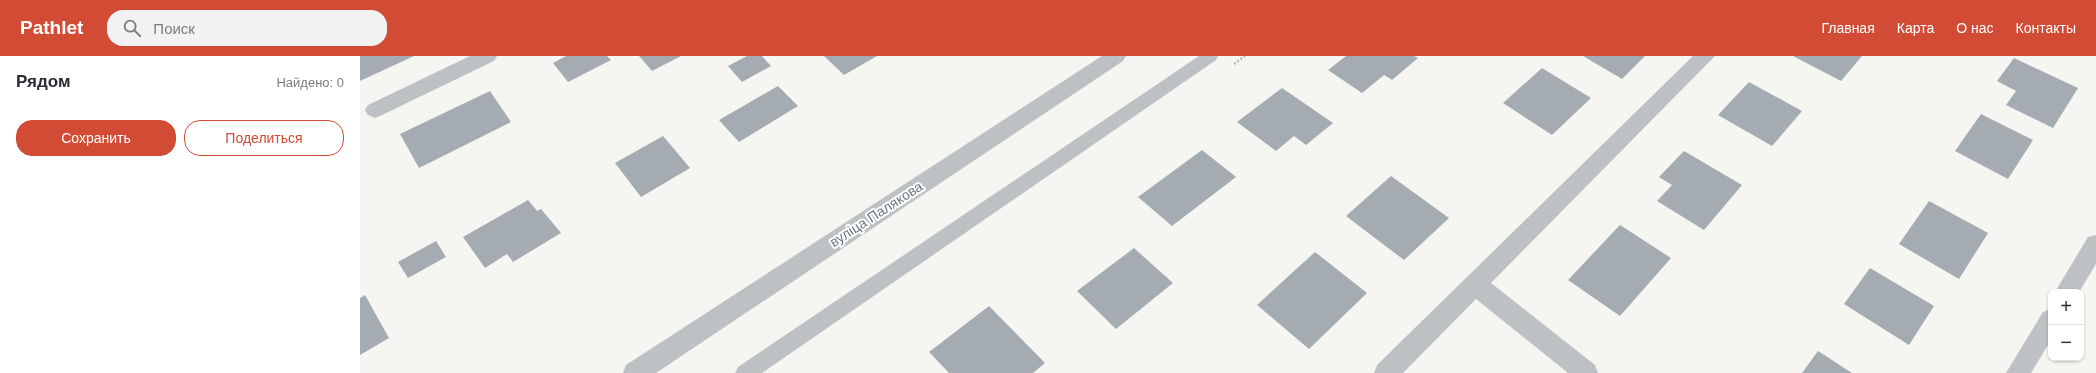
<!DOCTYPE html>
<html lang="ru">
<head>
<meta charset="utf-8">
<style>
	:root { --surface:#fff; --page:#f2f2f3; --text:#2b2b33; --muted:#7c7c81; --line:#e1e1e2; --accent:#d24c35 }
	body { margin:0; font-family:Arial,sans-serif; background:var(--page); color:var(--text) }
	.controls { position:absolute; right:12px; bottom:12px; display:grid; overflow:hidden; border-radius:8px; box-shadow:0 1px 3px #0004 }
	.controls button { width:36px; height:36px; display:grid; place-items:center; padding:0; border:0; border-bottom:1px solid var(--line); background:var(--surface); color:var(--text); font:20px sans-serif }
	.list { margin:0; padding:0; list-style:none }
	h2 { display:flex; justify-content:space-between; align-items:center; height:52px; margin:0; padding:0 16px; font-size:17px }
	h2 small { font-size:13px; font-weight:400; color:var(--muted) }
	.actions { display:flex; gap:8px; padding:12px 16px }
	.actions a { flex:1; padding:9px 0; border:1px solid var(--accent); border-radius:16px; text-align:center; font-size:14px; color:var(--accent) }
	.actions .main { background:var(--accent); color:#fff }
	.icon { flex:none; width:22px; height:22px; fill:none; stroke:currentColor; stroke-width:2; stroke-linecap:round; stroke-linejoin:round }
	.map { position:relative; flex:none; width:1736px; height:317px; overflow:hidden }
	header { display:flex; align-items:center; gap:24px; box-sizing:border-box; height:56px; padding:0 20px; background:var(--accent); color:#fff }
	header strong { font-size:19px }
	nav { display:flex; gap:22px; margin-inline-start:auto; font-size:14px }
	.search { width:280px; height:36px; background:var(--page); display:flex; align-items:center; gap:10px; box-sizing:border-box; padding:0 14px; border-radius:16px; color:var(--muted); font-size:15px }
	main { display:flex }
	aside { flex:1; background:var(--surface) }
	.map>svg:first-child { display:block }
</style>
</head>
<body>
<header>
<strong>Pathlet</strong>
<div class="search"><svg class="icon" aria-label="search" viewBox="0 0 24 24"><circle cx="10" cy="10" r="6"/><path d="M15 15l6 6"/></svg>Поиск</div>
<nav><a>Главная</a><a>Карта</a><a>О нас</a><a>Контакты</a></nav>
</header>
<main>
<aside>
<h2>Рядом<small>Найдено: 0</small></h2>
<ul class="list">
</ul>
<div class="actions"><a class="main">Сохранить</a><a>Поделиться</a></div>
</aside>
<div class="map">
<svg width="1736" height="317" viewBox="0 0 1736 317">
	<rect width="100%" height="100%" fill="#f5f5f2"/>
	<!-- building -->
	<g fill="#a5acb1">
		<polygon points="0,0 54,0 0,25"/>
		<polygon points="206,0 247,0 251,4 208,26 193,7"/>
		<polygon points="279,0 321,0 292,15"/>
		<polygon points="387,0 402,0 411,10 382,26 368,10"/>
		<polygon points="464,0 517,0 484,19"/>
		<polygon points="986,0 1054,0 1058,2 1032,24 1024,19 1002,37 968,14"/>
		<polygon points="1223,0 1285,0 1262,23"/>
		<polygon points="1433,0 1502,0 1481,25"/>
		<polygon points="1654,2 1718,32 1693,72 1646,49 1656,35 1637,25"/>
		<polygon points="1182,12 1231,42 1192,79 1143,47"/>
		<polygon points="1389,26 1442,55 1412,90 1358,59"/>
		<polygon points="418,30 438,50 379,86 359,64"/>
		<polygon points="922,32 973,67 946,89 934,80 916,95 877,66"/>
		<polygon points="130,35 151,66 59,112 40,78"/>
		<polygon points="1621,58 1673,84 1648,123 1595,95"/>
		<polygon points="303,80 330,112 281,141 255,107"/>
		<polygon points="842,94 876,121 812,170 778,141"/>
		<polygon points="1324,95 1382,129 1344,174 1297,145 1312,129 1299,121"/>
		<polygon points="1031,120 1089,162 1044,204 986,160"/>
		<polygon points="168,144 177,155 181,153 201,177 153,206 147,198 125,212 103,181"/>
		<polygon points="1569,145 1628,177 1599,223 1539,188"/>
		<polygon points="1260,169 1311,202 1260,260 1208,224"/>
		<polygon points="76,185 86,201 48,222 38,206"/>
		<polygon points="774,192 813,227 756,273 717,235"/>
		<polygon points="955,196 1007,237 949,293 897,249"/>
		<polygon points="1510,212 1574,250 1549,289 1484,248"/>
		<polygon points="5,239 29,282 0,299 0,242"/>
		<polygon points="629,250 685,307 673,317 589,317 569,296"/>
		<polygon points="1458,295 1492,317 1442,317"/>
	</g>
	<g fill="none" stroke-linecap="round" stroke-linejoin="round">
		<!-- path -->
		<polyline stroke="#b7babc" stroke-width="2.5" stroke-dasharray="2 2" stroke-linecap="butt" points="874,8 885,0"/>
		<!-- service -->
		<polygon fill="#bdc1c4" fill-rule="evenodd" points="839,0 858,0 856,4 402,317 375,317 378,311"/>
		<!-- minor -->
		<g fill="#bdc1c4" fill-rule="evenodd">
			<polygon points="110,0 137,0 134,5 22,59 15,62 8,59 5,54 8,49"/>
			<polygon points="1333,0 1355,0 1131,227 1235,309 1238,317 1208,317 1116,243 1043,317 1014,317 1017,309"/>
			<polygon points="1736,179 1736,208 1719,236 1695,236 1728,181"/>
			<polygon points="1691,253 1691,284 1671,317 1646,317 1683,256"/>
		</g>
		<!-- tertiary -->
		<polygon fill="#bdc1c4" fill-rule="evenodd" points="742,0 766,0 763,5 296,317 263,317 266,309"/>
	</g>
	<g text-anchor="middle" stroke-width="4" stroke-linejoin="round" paint-order="stroke">
		<!-- street labels -->
		<g font-size="14" fill="#677780" stroke="#fff">
			<text transform="translate(516 158) rotate(-33)" y="5">вуліца Палякова</text>
		</g>
	</g>
</svg>
<div class="controls">
<button>+</button>
<button>−</button>
</div>
</div>
</main>
</body>
</html>
